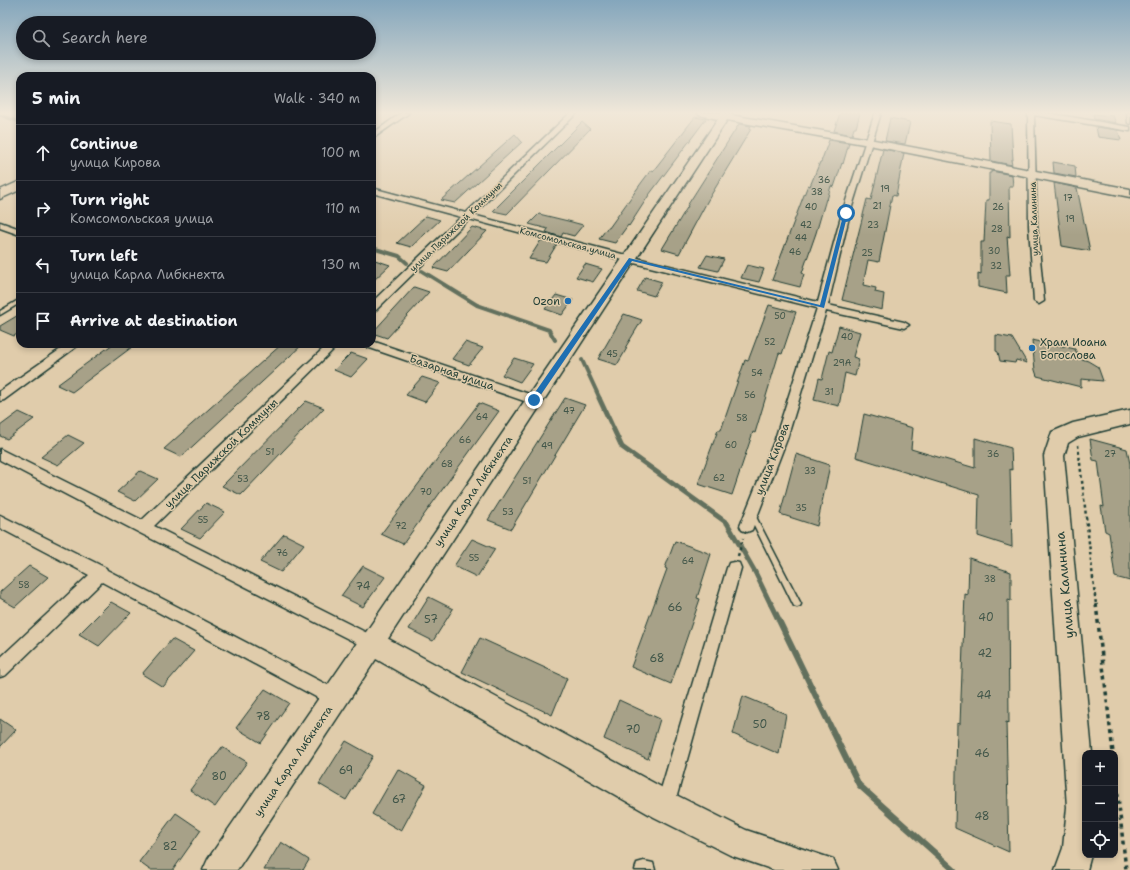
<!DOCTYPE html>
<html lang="en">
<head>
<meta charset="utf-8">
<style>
	:root { --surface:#171b24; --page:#242831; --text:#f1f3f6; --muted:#9ea1a6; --line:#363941 }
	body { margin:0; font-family:"Shantell Sans",sans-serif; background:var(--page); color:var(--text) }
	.controls { position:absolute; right:12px; bottom:12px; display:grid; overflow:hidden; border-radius:8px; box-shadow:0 2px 6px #0003 }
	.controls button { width:36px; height:36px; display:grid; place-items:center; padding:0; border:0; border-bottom:1px solid var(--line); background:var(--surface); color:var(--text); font:20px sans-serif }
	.stop { position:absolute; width:12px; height:12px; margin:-9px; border:3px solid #1f6fb2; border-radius:50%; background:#fff }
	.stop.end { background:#1f6fb2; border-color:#fff; box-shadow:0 1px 4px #0008 }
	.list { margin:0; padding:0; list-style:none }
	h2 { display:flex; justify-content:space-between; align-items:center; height:52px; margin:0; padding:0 16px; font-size:17px }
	h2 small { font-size:13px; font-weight:400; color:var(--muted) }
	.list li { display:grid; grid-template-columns:26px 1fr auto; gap:12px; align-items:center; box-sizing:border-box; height:56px; padding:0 16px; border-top:1px solid var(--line) }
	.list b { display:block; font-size:15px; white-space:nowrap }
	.list p { margin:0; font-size:13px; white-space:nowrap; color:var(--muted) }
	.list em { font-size:13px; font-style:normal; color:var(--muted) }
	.icon { flex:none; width:22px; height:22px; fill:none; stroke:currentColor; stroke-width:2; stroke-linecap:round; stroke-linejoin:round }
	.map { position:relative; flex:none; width:1130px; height:870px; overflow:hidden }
	.search { position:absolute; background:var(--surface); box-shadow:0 2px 6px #0003; left:16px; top:16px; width:360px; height:44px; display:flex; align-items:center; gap:10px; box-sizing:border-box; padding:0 14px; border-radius:22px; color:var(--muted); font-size:15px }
	.panel { position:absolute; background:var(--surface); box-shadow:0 2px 6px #0003; left:16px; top:72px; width:360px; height:276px; border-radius:12px }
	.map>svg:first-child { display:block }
</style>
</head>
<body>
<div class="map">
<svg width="1130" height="870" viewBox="0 0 1130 870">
	<rect width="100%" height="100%" fill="#e0ccab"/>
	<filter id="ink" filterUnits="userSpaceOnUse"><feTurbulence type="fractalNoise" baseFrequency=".025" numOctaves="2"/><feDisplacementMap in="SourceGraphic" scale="8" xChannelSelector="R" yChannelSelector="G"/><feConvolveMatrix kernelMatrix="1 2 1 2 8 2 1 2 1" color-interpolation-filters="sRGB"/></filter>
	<g filter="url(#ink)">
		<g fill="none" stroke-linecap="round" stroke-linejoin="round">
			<!-- stream-far3 -->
			<polyline stroke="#626f5d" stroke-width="3" points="0,115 20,122"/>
			<!-- stream-far2 -->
			<g stroke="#626f5d" stroke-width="4">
				<polyline points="372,248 399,256 407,263"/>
				<polyline points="422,271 477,305 549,330 555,340"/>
				<polyline points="582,360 600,399"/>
			</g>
			<!-- stream-far1 -->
			<polyline stroke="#626f5d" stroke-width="5" points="599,398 622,447 727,523 755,572 771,605"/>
			<!-- stream -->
			<polyline stroke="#626f5d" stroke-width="6" points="771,604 859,785 954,870"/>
		</g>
		<!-- building -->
		<g fill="#a7a188" stroke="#1f3d34">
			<polygon points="840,113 860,113 856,128 854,128 852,135 834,131"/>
			<polygon points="1093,114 1113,116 1116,123 1094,119"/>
			<polygon points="695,117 706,119 649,195 629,226 628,225 615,243 599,239 607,228 609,228 642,182 651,170 653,171"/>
			<polygon points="890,118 910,122 905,144 885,141"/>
			<polygon points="990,121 1011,124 1013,160 1011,160 1012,165 991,161"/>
			<polygon points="582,122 590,129 507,214 493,211"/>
			<polygon points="739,124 751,126 749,129 751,129 708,200 679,254 662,249 688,206 687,206"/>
			<polygon points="1096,127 1118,130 1121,140 1098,137"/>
			<polygon points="515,134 522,142 455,203 441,200"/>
			<polygon points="829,140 849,143 843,164 842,163 834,187 831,186 827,200 826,199 816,233 802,273 804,274 800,287 772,280 802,200 808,185 810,186 820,162 821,162"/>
			<polygon points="883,149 904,153 896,196 892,195 879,262 868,260 863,285 876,288 875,292 884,294 882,310 842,300 867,199 871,200"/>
			<polygon points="1053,162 1075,166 1076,177 1054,173"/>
			<polygon points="991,171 1012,175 1013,186 1009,186 1010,237 1007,236 1010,275 1006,275 1007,293 978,287 978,273 981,274 981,242 984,242 986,200 989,200 989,173 991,173"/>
			<polygon points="1054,183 1077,188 1090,251 1062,246"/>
			<polygon points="539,214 568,221 583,225 574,236 563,233 561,237 546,232 548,229 529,224"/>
			<polygon points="426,216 440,220 411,247 397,243"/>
			<polygon points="472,227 487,231 448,272 433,268"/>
			<polygon points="541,240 557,244 546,262 529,259"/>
			<polygon points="707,255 724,259 718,271 700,267"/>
			<polygon points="372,259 390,265 372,282"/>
			<polygon points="585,264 602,269 593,282 576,277"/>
			<polygon points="747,265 764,269 759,282 741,278"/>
			<polygon points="645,277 662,282 654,296 637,291"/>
			<polygon points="414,287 429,292 387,338 372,333"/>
			<polygon points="556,295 573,300 562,315 545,309"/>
			<polygon points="769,305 796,312 782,354 779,353 755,433 753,432 732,495 698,484 718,430 721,430 745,360 748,361"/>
			<polygon points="20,314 20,332 14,336 0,330 0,326"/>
			<polygon points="624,314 642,320 625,348 627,348 617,365 598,359"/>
			<polygon points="839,326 860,332 853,357 859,359 855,376 845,373 839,406 814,400 819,378 822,379 829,351 832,352"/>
			<polygon points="996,335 1012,338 1027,363 1016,360 1015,363 1000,361 998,352 996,351"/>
			<polygon points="1032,340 1075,349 1079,358 1088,361 1098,367 1103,381 1081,379 1081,387 1037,376 1035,370"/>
			<polygon points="465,342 483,348 469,365 452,359"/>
			<polygon points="113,344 136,344 72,392 57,385"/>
			<polygon points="282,344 303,344 181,457 164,449"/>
			<polygon points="351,353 368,359 351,377 334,370"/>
			<polygon points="514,358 533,364 520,382 502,375"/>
			<polygon points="422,377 440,383 425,402 406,395"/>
			<polygon points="565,398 585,405 511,529 488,520"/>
			<polygon points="306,401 324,408 241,495 222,486"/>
			<polygon points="479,403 499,411 403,544 381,534"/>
			<polygon points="19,412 34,419 7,439 0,436 0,426"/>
			<polygon points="864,414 913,428 911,449 975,468 975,438 1011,448 1012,470 1010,469 1012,547 978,536 979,495 856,457"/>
			<polygon points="68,435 84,443 58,465 41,457"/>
			<polygon points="1090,439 1127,449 1130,464 1130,581 1115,577 1109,533 1105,531 1101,506 1104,507 1098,461 1093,460"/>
			<polygon points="796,454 830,465 817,526 780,514"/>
			<polygon points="140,471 158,479 135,501 117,492"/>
			<polygon points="206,503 225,512 200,538 181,529"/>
			<polygon points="284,534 304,544 281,572 260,562"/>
			<polygon points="472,539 495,549 477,577 454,566"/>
			<polygon points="675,541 711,554 697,598 700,599 671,684 631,667 667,569 665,568"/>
			<polygon points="969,558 1011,572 1011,601 1008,600 1009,723 1006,722 1009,852 955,828 957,723 960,724 965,594 968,595"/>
			<polygon points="29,566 48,577 15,607 0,598 0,592"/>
			<polygon points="363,566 385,577 363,607 341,596"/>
			<polygon points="429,597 453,609 433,641 409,629"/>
			<polygon points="111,602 131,613 99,646 79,634"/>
			<polygon points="480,638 567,678 552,715 462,672"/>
			<polygon points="172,639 194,651 163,687 142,674"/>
			<polygon points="265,689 289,703 261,743 236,728"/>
			<polygon points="743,696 786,714 779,754 733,734"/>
			<polygon points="619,700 660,719 648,759 604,739"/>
			<polygon points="0,719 16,730 0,747"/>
			<polygon points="346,741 373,756 346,800 319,784"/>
			<polygon points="222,747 247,762 215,807 190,790"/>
			<polygon points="398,769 426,785 401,831 372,814"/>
			<polygon points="176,813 201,830 173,870 150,870 139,862"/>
			<polygon points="281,842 309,860 303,870 264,870"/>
		</g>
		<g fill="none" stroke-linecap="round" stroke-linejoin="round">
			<!-- service casing -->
			<g stroke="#1f3d34" stroke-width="3">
				<g id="service">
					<polygon points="1127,113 1130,113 1130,124 1128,123"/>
					<polygon points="20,299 20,303 0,315 0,311"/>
					<polygon points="752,512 754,513 800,602 801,604 800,606 797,607 794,606 749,515 750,513"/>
				</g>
			</g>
			<!-- minor casing -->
			<g stroke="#1f3d34" stroke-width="3">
				<g id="minor">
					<polygon points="401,113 409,113 372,139 372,134"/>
					<polygon points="570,113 577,113 473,215 641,259 818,302 842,213 875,113 881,113 850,213 828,305 904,322 909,325 904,328 826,311 787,439 752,530 747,532 742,530 740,526 775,439 817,308 634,263 469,219 376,310 372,311 372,302 461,217 372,193 372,188 466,213"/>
					<polygon points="1028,113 1047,113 1130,127 1130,131 1034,115 1037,226 1044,301 1039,304 1034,301 1029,226"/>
					<polygon points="0,222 20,229 20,235 0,228"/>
					<polygon points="372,341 538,397 540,400 538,403 534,404 530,403 367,347 366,344 372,344"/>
					<polygon points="68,344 80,344 4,400 0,401 0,391"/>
					<polygon points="328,344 339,344 154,526 377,638 380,643 377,648 372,651 138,532 0,460 0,449 142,520"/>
					<polygon points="0,515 106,568 107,570 341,692 343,698 341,704 335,706 329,704 102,582 6,675 0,677 0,658 89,575 0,528"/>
					<polygon points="734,562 739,563 741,568 674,806 671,812 665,815 659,812 656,806 727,568 729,563"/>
					<polygon points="644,861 653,863 655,870 635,870 637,863"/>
				</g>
			</g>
			<!-- secondary casing -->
			<g stroke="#1f3d34" stroke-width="3">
				<g id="secondary">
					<polygon points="698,113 732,113 731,115 869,139 1130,189 1130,197 869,145 727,120 380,651 372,654 364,651 361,643 364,635 718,119 699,115"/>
					<polygon points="20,181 20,190 0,199 0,190"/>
				</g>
			</g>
			<!-- primary casing -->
			<g stroke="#1f3d34" stroke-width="3">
				<g id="primary">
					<polygon points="1130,410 1130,424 1078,437 1068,443 1064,456 1092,753 1085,753 1085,855 1091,855 1087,870 1055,870 1063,848 1067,807 1044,456 1052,432 1073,423"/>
					<polygon points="372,630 676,795 746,830 833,859 838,870 774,870 730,855 654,817 376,659 237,870 203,870 208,859 363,634"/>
				</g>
			</g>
			<!-- path-far1 -->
			<g stroke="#1f3d34" stroke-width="2.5" stroke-dasharray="3 3" stroke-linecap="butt">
				<polyline points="1078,445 1096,605"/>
				<polyline points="738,556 743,538"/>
			</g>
			<!-- path -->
			<g stroke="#1f3d34" stroke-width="3.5" stroke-dasharray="4 4" stroke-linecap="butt">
				<polyline points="1096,604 1113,753"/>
				<polyline points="1115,769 1126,870"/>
			</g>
			<!-- service -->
			<use href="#service" fill="#e0ccab" fill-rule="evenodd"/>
			<!-- minor -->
			<use href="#minor" fill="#e0ccab" fill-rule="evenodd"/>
			<!-- secondary -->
			<use href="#secondary" fill="#e0ccab" fill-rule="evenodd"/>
			<!-- primary -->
			<use href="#primary" fill="#e0ccab" fill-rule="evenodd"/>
		</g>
	</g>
	<!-- sky -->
	<linearGradient id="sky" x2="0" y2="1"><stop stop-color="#84a6bc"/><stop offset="0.48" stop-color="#f1e8d9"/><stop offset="1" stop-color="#f1e8d9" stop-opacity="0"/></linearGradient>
	<rect width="1130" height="235" fill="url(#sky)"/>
	<!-- route -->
	<polygon fill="#1f6fb2" points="844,212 848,213 824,308 632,261 536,402 531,402 531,398 629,258 820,305"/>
	<!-- markers -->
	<g fill="#1f6fb2" stroke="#e0ccab" stroke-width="1.5">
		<circle cx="568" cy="301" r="4"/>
		<circle cx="1032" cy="348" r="4"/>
	</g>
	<g text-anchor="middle" stroke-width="3" stroke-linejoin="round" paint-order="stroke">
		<!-- number labels -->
		<g font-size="9" fill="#415649">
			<text x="824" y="183">36</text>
			<text x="885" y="192">19</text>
			<text x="817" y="195">38</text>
			<text x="1068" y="201">17</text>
			<text x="877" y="209">21</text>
			<text x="811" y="210">40</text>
			<text x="998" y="210">26</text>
			<text x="1070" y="222">19</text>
			<text x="806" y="228">42</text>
			<text x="873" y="228">23</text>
			<text x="997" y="232">28</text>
			<text x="801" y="241">44</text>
			<text x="994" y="254">30</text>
			<text x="795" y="255">46</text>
			<text x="867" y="256">25</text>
			<text x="996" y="269">32</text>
			<text x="780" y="319">50</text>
			<text x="847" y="340">40</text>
			<text x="770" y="345">52</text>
			<text x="612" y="357">45</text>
			<text x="842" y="366">29А</text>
			<text x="757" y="376">54</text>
			<text x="829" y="395">31</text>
			<text x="750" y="398">56</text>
			<text x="569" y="414">47</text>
			<text x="482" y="420">64</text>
			<text x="742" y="421">58</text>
			<text x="465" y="443">66</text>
			<text x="731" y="448">60</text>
			<text x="547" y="449">49</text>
			<text x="270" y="455">51</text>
			<text x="993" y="457">36</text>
			<text x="1110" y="457">27</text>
			<text x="447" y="467">68</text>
			<text x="810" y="474">33</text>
			<text x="719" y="481">62</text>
			<text x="243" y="482">53</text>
			<text x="527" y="484">51</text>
			<text x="426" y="495">70</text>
			<text x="801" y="511">35</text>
			<text x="508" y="515">53</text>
			<text x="203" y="523">55</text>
			<text x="401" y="529">72</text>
			<text x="282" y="556">76</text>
			<text x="474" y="561">55</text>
			<text x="688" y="564">64</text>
			<text x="990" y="582">38</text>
			<text x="24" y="588">58</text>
		</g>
		<!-- far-street labels -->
		<g font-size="9" fill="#1f3d34" stroke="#e0ccab">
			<text transform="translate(1034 219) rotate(-92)" y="3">улица Калинина</text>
			<text transform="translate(456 227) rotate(-44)" y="3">улица Парижской Коммуны</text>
			<text transform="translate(568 243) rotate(15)" y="3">Комсомольская улица</text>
		</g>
		<!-- poi labels -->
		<g font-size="11" fill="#1f3d34" stroke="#e0ccab" text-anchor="end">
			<text x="560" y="305">Ozon</text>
			<text x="1040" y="346" text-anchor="start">Храм Иоана<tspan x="1040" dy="13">Богослова</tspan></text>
		</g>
		<!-- street labels -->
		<g font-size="11" fill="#1f3d34" stroke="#e0ccab">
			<text transform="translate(452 372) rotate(19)" y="4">Базарная улица</text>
			<text transform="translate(221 453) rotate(-44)" y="4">улица Парижской Коммуны</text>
			<text transform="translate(772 459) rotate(-69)" y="4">улица Кирова</text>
			<text transform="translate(473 491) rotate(-56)" y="4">улица Карла Либкнехта</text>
			<text transform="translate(293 761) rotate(-56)" y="4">улица Карла Либкнехта</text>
		</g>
		<!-- near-number labels -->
		<g font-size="11" fill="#415649">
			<text x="363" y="590">74</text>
			<text x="675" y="611">66</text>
			<text x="986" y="621">40</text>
			<text x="431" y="623">57</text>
			<text x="985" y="657">42</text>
			<text x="657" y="662">68</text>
			<text x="984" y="699">44</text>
			<text x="263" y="720">78</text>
			<text x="760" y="728">50</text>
			<text x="633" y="733">70</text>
			<text x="982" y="757">46</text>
			<text x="346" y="774">69</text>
			<text x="219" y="780">80</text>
			<text x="399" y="803">67</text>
			<text x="982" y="820">48</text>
			<text x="170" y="850">82</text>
		</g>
		<!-- near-street labels -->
		<g font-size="13" fill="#1f3d34" stroke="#e0ccab">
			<text transform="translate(1064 585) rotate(-95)" y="5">улица Калинина</text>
		</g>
	</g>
</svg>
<div class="controls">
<button>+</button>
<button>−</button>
<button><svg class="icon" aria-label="locate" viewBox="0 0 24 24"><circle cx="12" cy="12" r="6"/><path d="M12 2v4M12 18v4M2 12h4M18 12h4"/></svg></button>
</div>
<div class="stop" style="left:846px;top:213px"></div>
<div class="stop end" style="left:534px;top:400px"></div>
<div class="search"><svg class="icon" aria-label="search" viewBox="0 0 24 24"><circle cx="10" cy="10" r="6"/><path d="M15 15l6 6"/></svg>Search here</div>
<section class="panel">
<h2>5 min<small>Walk · 340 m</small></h2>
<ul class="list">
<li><svg class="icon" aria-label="ahead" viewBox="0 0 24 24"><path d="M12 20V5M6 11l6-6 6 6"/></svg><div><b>Continue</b><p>улица Кирова</p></div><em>100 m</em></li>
<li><svg class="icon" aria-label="right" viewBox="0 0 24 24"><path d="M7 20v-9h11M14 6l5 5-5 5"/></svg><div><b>Turn right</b><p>Комсомольская улица</p></div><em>110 m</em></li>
<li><svg class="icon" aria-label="left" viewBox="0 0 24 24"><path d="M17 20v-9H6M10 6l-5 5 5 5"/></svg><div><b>Turn left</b><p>улица Карла Либкнехта</p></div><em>130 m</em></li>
<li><svg class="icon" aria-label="arrive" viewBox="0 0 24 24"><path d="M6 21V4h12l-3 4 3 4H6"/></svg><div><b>Arrive at destination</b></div></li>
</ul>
</section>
</div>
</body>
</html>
